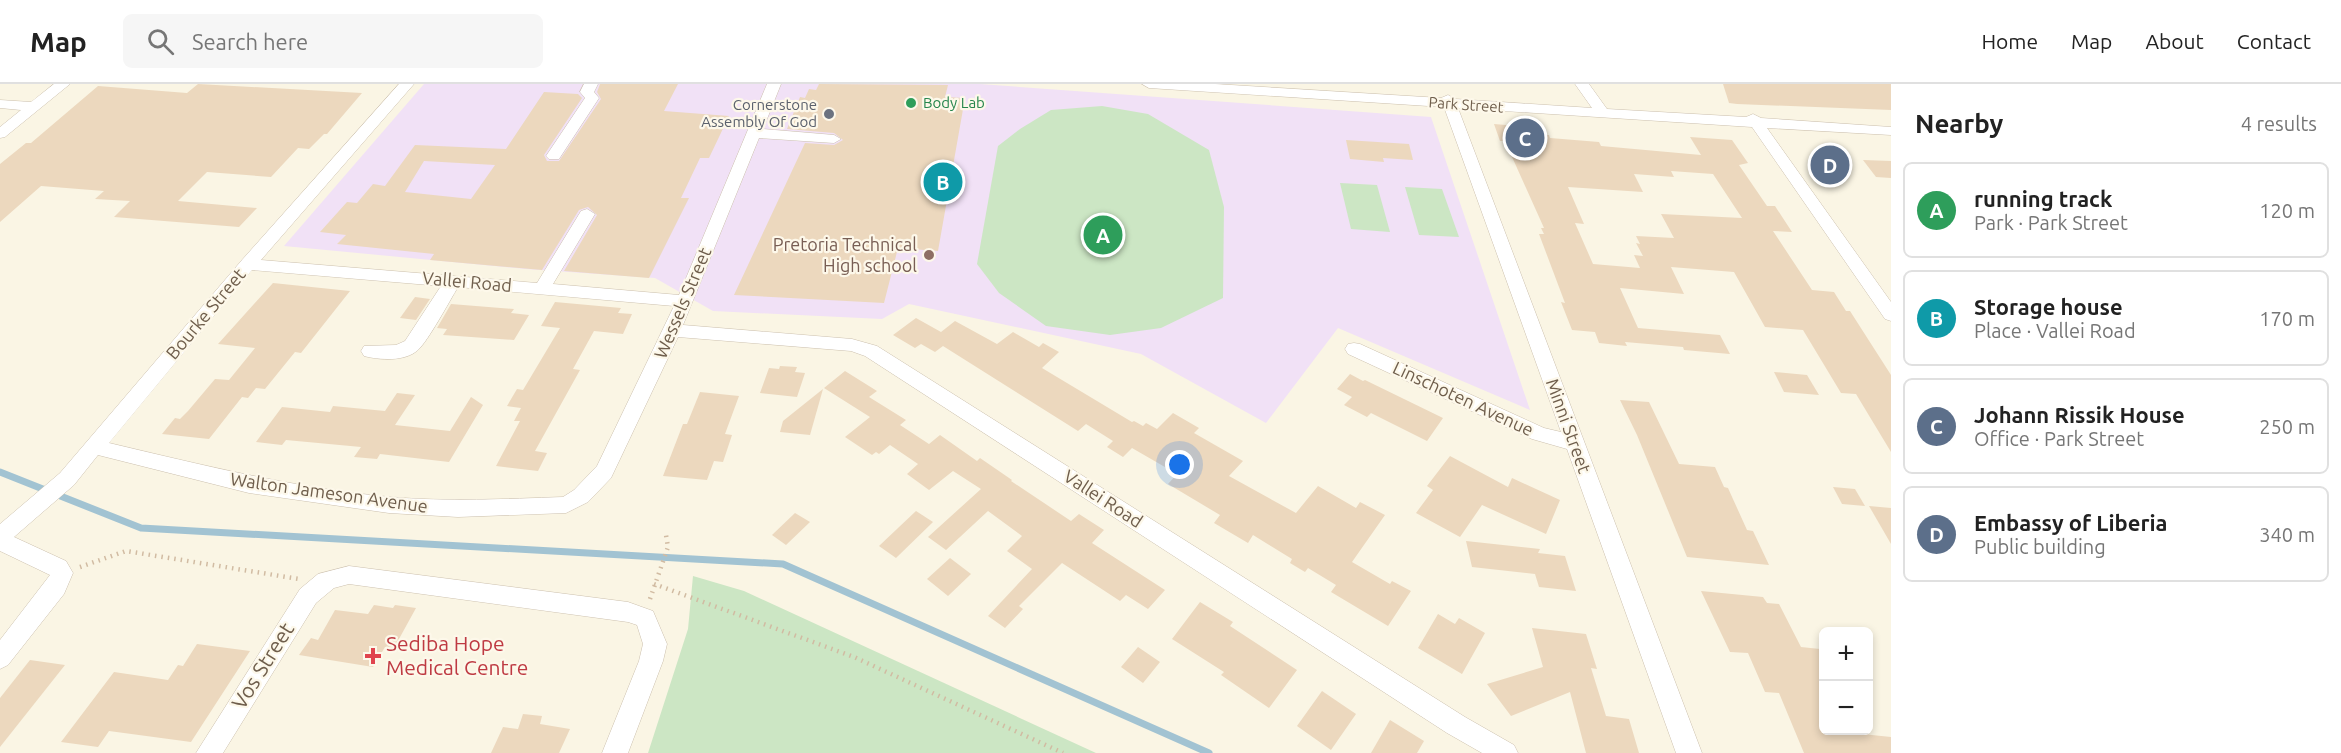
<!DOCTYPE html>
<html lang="en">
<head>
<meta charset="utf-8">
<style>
	:root { --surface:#fff; --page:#f6f6f6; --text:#222; --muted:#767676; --line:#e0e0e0; --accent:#7c3aed }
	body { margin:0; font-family:Ubuntu,sans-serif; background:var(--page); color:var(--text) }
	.controls { position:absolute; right:18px; bottom:18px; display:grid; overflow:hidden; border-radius:9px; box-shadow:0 3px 9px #0003 }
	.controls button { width:54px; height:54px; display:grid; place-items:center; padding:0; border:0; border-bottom:2px solid var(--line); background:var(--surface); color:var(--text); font:30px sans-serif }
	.you { position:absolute; left:1180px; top:381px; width:21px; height:21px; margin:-15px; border:4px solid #fff; border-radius:50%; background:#1a73e8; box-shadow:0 0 0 9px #1a73e833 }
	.badge { display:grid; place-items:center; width:39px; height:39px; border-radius:50%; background:var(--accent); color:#fff; font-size:20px; font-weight:700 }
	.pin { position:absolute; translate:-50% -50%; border:3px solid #fff; box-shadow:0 2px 6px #0006 }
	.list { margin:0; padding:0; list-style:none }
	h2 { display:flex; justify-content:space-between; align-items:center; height:78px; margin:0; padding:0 24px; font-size:26px }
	h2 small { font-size:20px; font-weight:400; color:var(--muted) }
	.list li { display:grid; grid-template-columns:39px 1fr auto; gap:18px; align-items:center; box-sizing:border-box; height:96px; margin:0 12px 12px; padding:0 12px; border:2px solid var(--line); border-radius:9px }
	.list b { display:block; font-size:22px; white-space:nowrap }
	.list p { margin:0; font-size:20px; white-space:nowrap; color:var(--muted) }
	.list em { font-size:20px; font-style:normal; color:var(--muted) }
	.icon { flex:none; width:33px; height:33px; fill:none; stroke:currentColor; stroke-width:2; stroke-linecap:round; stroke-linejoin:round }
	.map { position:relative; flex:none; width:1891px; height:669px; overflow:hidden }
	header { display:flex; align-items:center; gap:36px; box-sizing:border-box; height:84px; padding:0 30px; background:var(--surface); border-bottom:2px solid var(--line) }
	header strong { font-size:28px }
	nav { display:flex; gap:33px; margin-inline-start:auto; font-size:21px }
	.search { width:420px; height:54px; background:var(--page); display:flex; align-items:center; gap:15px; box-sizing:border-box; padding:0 21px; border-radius:9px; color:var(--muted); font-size:22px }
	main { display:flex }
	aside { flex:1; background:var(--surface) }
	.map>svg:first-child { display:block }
</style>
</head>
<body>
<header>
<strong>Map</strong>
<div class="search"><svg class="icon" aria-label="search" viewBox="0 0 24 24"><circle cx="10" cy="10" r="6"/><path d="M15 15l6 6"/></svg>Search here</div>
<nav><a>Home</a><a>Map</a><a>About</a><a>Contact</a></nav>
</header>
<main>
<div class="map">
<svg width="1891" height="669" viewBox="0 0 1891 669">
	<rect width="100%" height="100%" fill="#faf5e4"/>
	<!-- education -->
	<polygon fill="#f1e1f6" points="424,0 980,0 1431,33 1530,326 1338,244 1266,339 1141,270 909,220 882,235 713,227 655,194 526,185 284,162"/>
	<!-- green -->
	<g fill="#cce6c4">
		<polygon points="1102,22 1148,30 1209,66 1224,123 1223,214 1161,244 1110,251 1046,242 999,209 977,180 998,62 1020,45 1051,26"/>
		<polygon points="1340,99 1377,101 1390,148 1351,145"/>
		<polygon points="1405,103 1442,105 1459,153 1419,151"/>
		<polygon points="693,492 744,507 1096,669 648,669 688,545"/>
	</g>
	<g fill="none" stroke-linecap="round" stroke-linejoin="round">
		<!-- stream -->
		<polyline stroke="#a2c3d2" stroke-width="7" points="0,388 141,444 783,480 1209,669"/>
	</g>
	<!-- building -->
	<g fill="#ecd8be" fill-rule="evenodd">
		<polygon points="198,0 362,9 327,50 324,50 309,65 298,64 271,93 207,88 178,117 257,124 239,143 114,133 130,117 95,115 104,107 41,102 0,138 0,80 26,59 31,59 98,2 187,9"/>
		<path d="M600,0H678L664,27L729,32L709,74H700L681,114H689L649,194L564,187L597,131L588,123L579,126L542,186L430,176L434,170L337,160L346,151L320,148L347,118L357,119L373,100L385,102L415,61L506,65L544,8L578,10L582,14L544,71L547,77H559L601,15L597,8ZM424,77L495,81L471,115L405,108Z"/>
		<polygon points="819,0 948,1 945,13 965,14 938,167 898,164 884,219 734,211 805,59 834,61 843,56 834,49 787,45 800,13 805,14 809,5 816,6"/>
		<polygon points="1723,0 1891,0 1891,26 1737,20 1729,19"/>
		<path d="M1494,40L1540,44L1543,51H1549L1550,54L1599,58L1601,62L1701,71L1690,53L1732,56L1748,79L1739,81L1767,122H1775L1792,148L1773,147L1812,206L1834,208L1846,227H1850L1891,291V368L1856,310L1841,309L1803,246L1765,243L1734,188L1671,183L1684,210L1620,204L1638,244L1720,251L1730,270L1684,266L1683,263L1625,258L1627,262L1599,259L1595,248L1572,246L1561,218L1565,219L1539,150H1544L1541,144H1544L1508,64L1504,57H1500ZM1671,87L1713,90L1742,134L1661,130L1674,154L1636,152L1640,160L1636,159L1643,172L1634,171L1640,184L1593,180L1575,139L1584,140L1568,103L1643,108L1634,90L1674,93Z"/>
		<polygon points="1346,56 1409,60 1413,76 1383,74 1384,78 1350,75"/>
		<polygon points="1863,76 1891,77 1891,94 1876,93"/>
		<polygon points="273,199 350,207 301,269 295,268 265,305 256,304 248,314 242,313 209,355 162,350 175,334 180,335 188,327 215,295 229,296 255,264 218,260"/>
		<polygon points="415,213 430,215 416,236 400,234"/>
		<polygon points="555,218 621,224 618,229 632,230 623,250 594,247 573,285 580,286 535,367 547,369 538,387 496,382 520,337 514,337 521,324 507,322 517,305 523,306 560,244 541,242"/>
		<polygon points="451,220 514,225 511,229 529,231 514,256 443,251 447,245 437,244"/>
		<polygon points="916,234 941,248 955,237 997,260 1013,248 1039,263 1043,259 1059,268 1042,284 1132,338 1134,337 1143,342 1146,339 1157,345 1173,329 1199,344 1194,349 1243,377 1229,392 1296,429 1318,402 1356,424 1360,418 1385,431 1352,478 1390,500 1392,497 1411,507 1388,542 1331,508 1336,501 1308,484 1305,488 1290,479 1292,475 1253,451 1248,459 1214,439 1220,431 1168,400 1177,390 1132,364 1123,373 1107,363 1113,357 1086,340 1078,347 943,262 935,268 921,260 915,264 893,251"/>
		<polygon points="780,282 797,283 795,288 805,289 797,313 760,309 769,284 779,285"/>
		<polygon points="845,287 877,307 869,313 906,336 900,341 929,360 940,351 977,377 980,374 1012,396 1011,397 1071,437 1079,430 1104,446 1092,459 1165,506 1148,525 1126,511 1120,517 1062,479 1019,522 1023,525 1005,544 988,532 1032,485 1007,467 1022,452 988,427 946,466 928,453 981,405 953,387 929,406 907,390 918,380 890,361 879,370 876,368 872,371 845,353 870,333 824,304"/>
		<polygon points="1774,288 1807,291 1819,311 1784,308"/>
		<polygon points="1350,290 1363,297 1365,296 1443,334 1427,357 1371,329 1367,333 1344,321 1352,313 1337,305"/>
		<polygon points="823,305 810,351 780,348 783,337"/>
		<polygon points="700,308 739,312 725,350 732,351 723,378 714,377 707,396 663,392 683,340 687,340"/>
		<polygon points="397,309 415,311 395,341 450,347 471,313 483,321 449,378 380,370 377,375 354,373 361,363 286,356 282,361 256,358 282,323 330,328 333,322 385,327"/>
		<polygon points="1620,316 1649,318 1679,380 1715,383 1724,403 1728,404 1747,446 1753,447 1769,481 1687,473 1637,351"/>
		<polygon points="1450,372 1508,403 1512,394 1560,416 1546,450 1482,421 1460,453 1416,429 1433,406 1427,402"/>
		<polygon points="1833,403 1855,405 1865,422 1842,420"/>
		<polygon points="1869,422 1891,424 1891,460"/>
		<polygon points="916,427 933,438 896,474 879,462"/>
		<polygon points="795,429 810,438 786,461 772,451"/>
		<polygon points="1466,457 1540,465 1538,469 1565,472 1576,507 1539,503 1535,490 1472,483"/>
		<polygon points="950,474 971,490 948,512 927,495"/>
		<polygon points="1701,507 1763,513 1767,519 1779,520 1801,563 1820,565 1824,572 1824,646 1891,653 1891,669 1804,669 1779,609 1765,608 1748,569 1730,568"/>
		<polygon points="1200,518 1233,538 1230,542 1297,586 1269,624 1221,591 1224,588 1172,555"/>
		<polygon points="374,521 393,524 395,521 416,524 394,564 385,563 373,583 299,571 311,554 318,556 335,526 368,530"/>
		<polygon points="1438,530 1455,540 1459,534 1485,549 1462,590 1418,564"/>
		<polygon points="1532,544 1586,550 1597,585 1591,584 1606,632 1629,635 1639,669 1586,669 1570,608 1511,632 1487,600 1543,583"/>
		<polygon points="197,560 250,567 191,658 109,647 98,663 61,658 114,588 168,596 178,581 183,582"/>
		<polygon points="1138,563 1160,578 1143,599 1121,583"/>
		<polygon points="30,576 65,581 0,663 0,614"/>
		<polygon points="1322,607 1356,630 1331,666 1297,642"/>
		<polygon points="523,630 542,632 540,640 570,645 559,669 491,669 503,643 518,645"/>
		<polygon points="1390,636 1424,657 1417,669 1371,669"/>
	</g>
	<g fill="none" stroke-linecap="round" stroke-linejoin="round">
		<!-- minor casing -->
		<g stroke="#ccc0ae" stroke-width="1">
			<g id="minor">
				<polygon points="54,0 70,0 5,53 0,54 0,43 21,26 0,24 0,16 31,18"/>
				<path d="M399,0H414L261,176L537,199L581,127L587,125L595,130L553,200L679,211L767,0H781L763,45L834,51L841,55L834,59L759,54L683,241L852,255L877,262L1465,633L1514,661L1518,669H1482L1447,649L865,272L851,267L678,253L611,394L588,418L566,429L458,433L389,429L249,409L98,371L74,401L14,453L66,477L73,489L64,510L8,581L0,585V556L50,491L0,467V440L60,389L242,176ZM252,186L441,202L405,257L396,261L364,262L361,267L364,272C379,276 405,278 418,266C428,257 449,218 458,203L674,222L597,382L574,406L563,413C505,415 448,418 390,413C294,404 202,381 109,359Z"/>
				<polygon points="584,0 598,0 594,8 599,14 559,75 549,75 546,72 585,14 580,8"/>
				<polygon points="1142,0 1215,0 1441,14 1448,11 1455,15 1592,24 1575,0 1589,0 1607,25 1746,33 1753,30 1761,34 1891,43 1891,51 1767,44 1891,218 1891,237 1885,235 1752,43 1458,24 1702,669 1676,669 1567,365 1532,355 1348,270 1345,265 1348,260 1354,259 1360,260 1544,344 1561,348 1444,23 1149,4"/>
				<polygon points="349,482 628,518 653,527 667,560 663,577 628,669 602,669 639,577 643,560 637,541 628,538 349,500 334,504 316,519 223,669 196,669 300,505 318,490"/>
			</g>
		</g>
		<!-- path -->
		<g stroke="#d1bba2" stroke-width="4.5" stroke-dasharray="1.5 5" stroke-linecap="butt">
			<polyline points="80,483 126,467 299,495"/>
			<polyline points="654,500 854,573 1063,669"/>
			<polyline points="650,515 668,463 666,451"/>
		</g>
		<!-- minor -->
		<use href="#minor" fill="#fff" fill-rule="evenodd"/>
	</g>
	<!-- markers -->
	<circle fill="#2e9e5b" stroke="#fdf8ea" stroke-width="2" cx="911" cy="19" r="6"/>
	<circle fill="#6b7280" stroke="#fdf8ea" stroke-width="2" cx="829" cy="30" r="6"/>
	<circle fill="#8d6e63" stroke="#fdf8ea" stroke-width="2" cx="929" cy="171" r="6"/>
	<path fill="#e0444e" stroke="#fdf8ea" stroke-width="2" d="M370 563h6v6h6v6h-6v6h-6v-6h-6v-6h6z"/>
	<g text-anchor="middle" stroke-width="4.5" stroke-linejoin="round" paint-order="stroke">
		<!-- far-leisure labels -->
		<g font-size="15" fill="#27864d" stroke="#fdf8ea" text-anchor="start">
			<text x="923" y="24">Body Lab</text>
		</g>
		<!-- far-worship labels -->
		<g font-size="15" fill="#5b616d" stroke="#fdf8ea" text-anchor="end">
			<text x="817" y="26">Cornerstone<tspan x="817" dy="17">Assembly Of God</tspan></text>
		</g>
		<!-- far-street labels -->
		<g font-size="15" fill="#6f5e4c" stroke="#fdf8ea">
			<text transform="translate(1466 21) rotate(4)" y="5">Park Street</text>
		</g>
		<!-- education labels -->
		<g font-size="18" fill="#785e54" stroke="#fdf8ea" text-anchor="end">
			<text x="917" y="167">Pretoria Technical<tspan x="917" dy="21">High school</tspan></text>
		</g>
		<!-- street labels -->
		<g font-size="18" fill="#6f5e4c" stroke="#fdf8ea">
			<text transform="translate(467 198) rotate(5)" y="6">Vallei Road</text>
			<text transform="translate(683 219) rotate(-67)" y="6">Wessels Street</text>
			<text transform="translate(206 230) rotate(-50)" y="6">Bourke Street</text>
			<text transform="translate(1463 315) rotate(25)" y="6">Linschoten Avenue</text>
			<text transform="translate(1568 342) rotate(70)" y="6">Minni Street</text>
			<text transform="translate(329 409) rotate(8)" y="6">Walton Jameson Avenue</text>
			<text transform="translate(1103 415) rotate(33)" y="6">Vallei Road</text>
		</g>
		<!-- near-health labels -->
		<g font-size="21" fill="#be3a42" stroke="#fdf8ea" text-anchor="start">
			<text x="386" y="567">Sediba Hope<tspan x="386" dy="24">Medical Centre</tspan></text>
		</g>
		<!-- near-street labels -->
		<g font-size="21" fill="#6f5e4c" stroke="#fdf8ea">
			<text transform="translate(263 582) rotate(-58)" y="7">Vos Street</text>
		</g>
	</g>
</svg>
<div class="controls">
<button>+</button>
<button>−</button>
</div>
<div class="you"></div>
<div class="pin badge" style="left:1103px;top:151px;background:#2e9e5b">A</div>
<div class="pin badge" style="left:943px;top:98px;background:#0f9aa8">B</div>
<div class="pin badge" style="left:1525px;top:54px;background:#5c6f8a">C</div>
<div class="pin badge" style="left:1830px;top:81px;background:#5c6f8a">D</div>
</div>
<aside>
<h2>Nearby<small>4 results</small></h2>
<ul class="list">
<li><span class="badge" style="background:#2e9e5b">A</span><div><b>running track</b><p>Park · Park Street</p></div><em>120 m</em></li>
<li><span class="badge" style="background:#0f9aa8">B</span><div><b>Storage house</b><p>Place · Vallei Road</p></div><em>170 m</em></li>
<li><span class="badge" style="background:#5c6f8a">C</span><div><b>Johann Rissik House</b><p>Office · Park Street</p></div><em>250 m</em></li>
<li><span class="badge" style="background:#5c6f8a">D</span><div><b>Embassy of Liberia</b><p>Public building</p></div><em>340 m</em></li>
</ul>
</aside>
</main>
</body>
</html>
